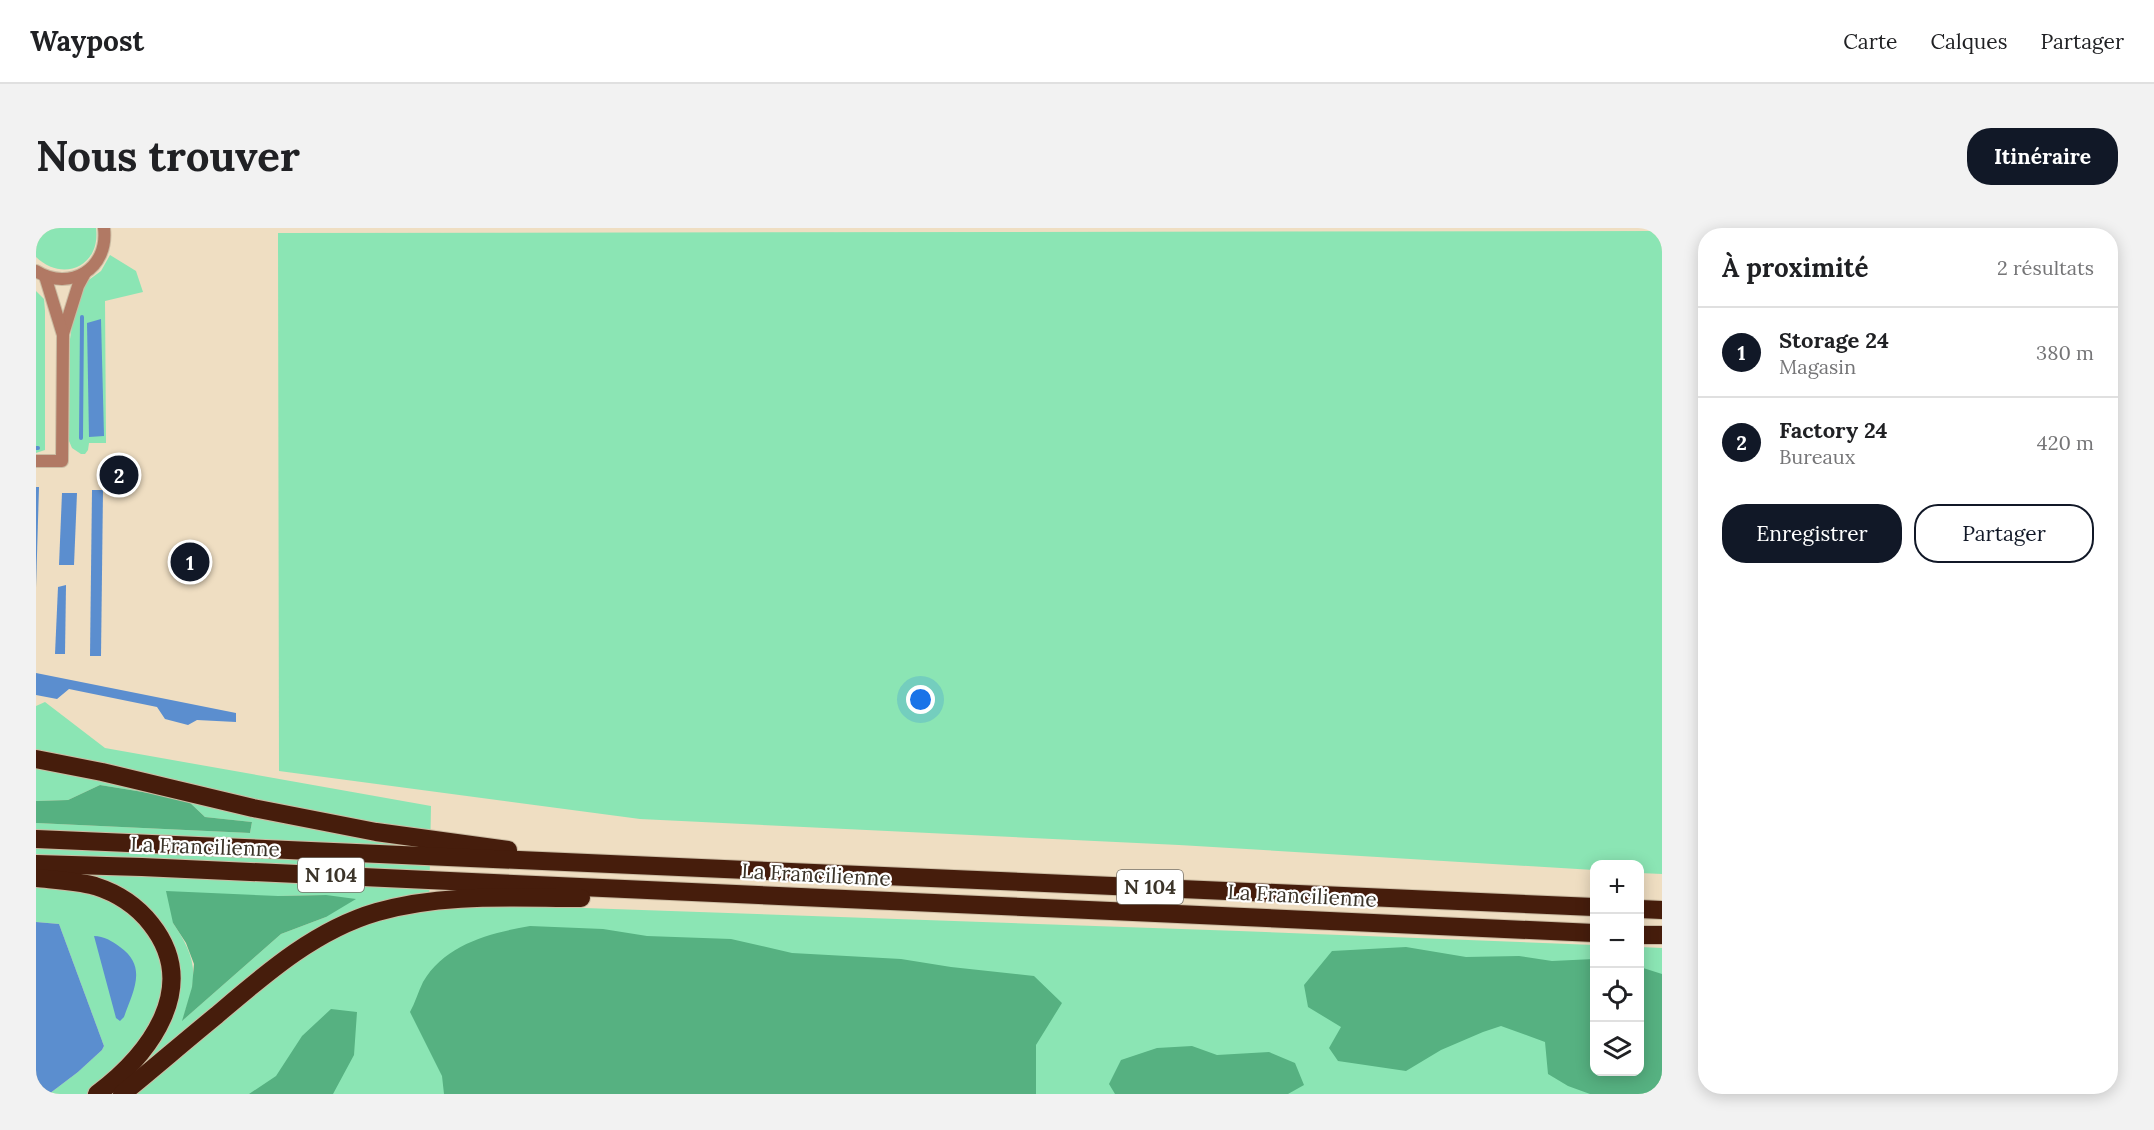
<!DOCTYPE html>
<html lang="fr">
<head>
<meta charset="utf-8">
<style>
	:root { --surface:#fff; --page:#f2f2f2; --text:#202124; --muted:#757577; --line:#e0e0e0; --accent:#111827 }
	body { margin:0; font-family:Lora,serif; background:var(--page); color:var(--text) }
	.controls { position:absolute; right:18px; bottom:18px; display:grid; overflow:hidden; border-radius:12px; box-shadow:0 3px 15px #0003 }
	.controls button { width:54px; height:54px; display:grid; place-items:center; padding:0; border:0; border-bottom:2px solid var(--line); background:var(--surface); color:var(--text); font:30px sans-serif }
	.you { position:absolute; left:885px; top:472px; width:21px; height:21px; margin:-15px; border:4px solid #fff; border-radius:50%; background:#1a73e8; box-shadow:0 0 0 9px #1a73e833 }
	.badge { display:grid; place-items:center; width:39px; height:39px; border-radius:50%; background:var(--accent); color:#fff; font-size:20px; font-weight:700 }
	.pin { position:absolute; translate:-50% -50%; border:3px solid #fff; box-shadow:0 2px 6px #0006 }
	.list { margin:0; padding:0; list-style:none }
	h2 { display:flex; justify-content:space-between; align-items:center; height:78px; margin:0; padding:0 24px; font-size:26px }
	h2 small { font-size:20px; font-weight:400; color:var(--muted) }
	.list li { display:grid; grid-template-columns:39px 1fr auto; gap:18px; align-items:center; box-sizing:border-box; height:90px; padding:0 24px; border-top:2px solid var(--line) }
	.list b { display:block; font-size:22px; white-space:nowrap }
	.list p { margin:0; font-size:20px; white-space:nowrap; color:var(--muted) }
	.list em { font-size:20px; font-style:normal; color:var(--muted) }
	.actions { display:flex; gap:12px; padding:18px 24px }
	.actions a { flex:1; padding:14px 0; border:2px solid var(--accent); border-radius:24px; text-align:center; font-size:21px; color:var(--accent) }
	.actions .main { background:var(--accent); color:#fff }
	.icon { flex:none; width:33px; height:33px; fill:none; stroke:currentColor; stroke-width:2; stroke-linecap:round; stroke-linejoin:round }
	.map { position:relative; flex:none; width:1626px; height:866px; overflow:hidden; border-radius:24px }
	header { display:flex; align-items:center; gap:36px; box-sizing:border-box; height:84px; padding:0 30px; background:var(--surface); border-bottom:2px solid var(--line) }
	header strong { font-size:28px }
	nav { display:flex; gap:33px; margin-inline-start:auto; font-size:21px }
	.intro { display:flex; align-items:center; justify-content:space-between; box-sizing:border-box; height:144px; padding:0 36px }
	h1 { margin:0; font-size:42px }
	.button { padding:15px 27px; border-radius:24px; background:var(--accent); color:#fff; font-size:21px; font-weight:700 }
	main { display:flex; gap:36px; padding:0 36px }
	aside { flex:1; background:var(--surface); border-radius:24px; box-shadow:0 3px 15px #0003 }
	.map>svg:first-child { display:block }
</style>
</head>
<body>
<header>
<strong>Waypost</strong>
<nav><a>Carte</a><a>Calques</a><a>Partager</a></nav>
</header>
<div class="intro"><h1>Nous trouver</h1><a class="button">Itinéraire</a></div>
<main>
<div class="map">
<svg width="1626" height="866" viewBox="0 0 1626 866">
	<rect width="100%" height="100%" fill="#efdec2"/>
	<!-- green -->
	<g fill="#8be5b4" fill-rule="evenodd">
		<path d="M0,0H60C65,38 27,55 0,29Z"/>
		<polygon points="1626,3 1626,646 1604,645 1604,636 1558,636 1558,642 1143,617 604,591 243,543 242,5"/>
		<polygon points="74,27 100,43 107,64 69,73 70,215 53,215 52,222 49,226 45,226 36,220 33,213 34,111 39,78 50,54 65,43"/>
		<polygon points="0,63 8,71 9,83 9,222 0,225"/>
		<path d="M9,474L69,520L395,578L393,683L420,679L491,678L1203,703L1558,717V844H1604V719L1626,720V866H13L42,844L66,822L68,818L23,696L0,694V595L214,605L216,594L169,589L150,571L64,557L32,572L0,573V478ZM290,667V689L245,706L147,792C149,781 154,771 156,760C161,734 151,716 137,695L242,668Z"/>
	</g>
	<!-- forest -->
	<g fill="#56b181">
		<polygon points="64,557 150,571 169,589 216,594 214,605 0,595 0,573 32,572"/>
		<polygon points="130,663 242,668 290,667 320,671 290,689 245,706 146,793 156,759 158,736 150,715 137,695"/>
		<path d="M494,698L567,701L611,708L695,711L756,725L865,731L915,739L998,748L1026,775L1000,817V866H408L406,848L374,784C379,775 382,764 387,754C409,716 454,705 494,698Z"/>
		<polygon points="1370,719 1430,729 1483,728 1516,733 1558,731 1558,844 1604,844 1604,739 1626,746 1626,866 1554,866 1532,858 1512,846 1509,814 1465,798 1447,804 1405,822 1370,843 1302,833 1293,820 1305,799 1272,779 1268,757 1296,723"/>
		<polygon points="295,781 321,784 318,827 297,866 213,866 240,848 266,808"/>
		<polygon points="1156,818 1181,827 1233,824 1259,835 1268,857 1252,866 1079,866 1073,856 1085,832 1121,820"/>
	</g>
	<!-- water -->
	<g fill="#5b8ecf">
		<polygon points="65,91 68,208 53,209 51,95"/>
		<polygon points="0,259 3,259 0,360"/>
		<polygon points="56,262 67,262 65,428 54,428"/>
		<polygon points="26,265 41,265 38,337 23,337"/>
		<polygon points="30,357 29,426 19,426 22,359"/>
		<polygon points="0,445 200,485 200,494 161,492 152,497 129,491 121,479 33,461 21,471 0,467"/>
		<polygon points="0,694 23,696 68,818 66,822 42,844 13,866 0,866"/>
		<path d="M58,708C68,708 76,713 84,719C112,739 97,763 88,789L84,793L80,790Z"/>
	</g>
	<g fill="none" stroke-linecap="round" stroke-linejoin="round">
		<!-- stream -->
		<g stroke="#5b8ecf" stroke-width="4">
			<polyline points="45,210 46,89"/>
			<polyline points="0,220 2,220"/>
		</g>
		<!-- street casing -->
		<g stroke="#cbbca3" stroke-width="14">
			<g id="street">
				<path d="M0,43C34,64 73,41 68,0"/>
				<polyline points="27,106 42,58 49,45"/>
				<polyline points="0,233 26,233 27,107 9,48"/>
			</g>
		</g>
		<!-- highway casing -->
		<g stroke="#cbbca3" stroke-width="20">
			<g id="highway">
				<polyline points="0,531 66,544 217,580 340,604 472,622"/>
				<polyline points="0,611 1558,679"/>
				<polyline points="0,636 106,639 1558,705"/>
				<path d="M0,650C19,652 41,653 59,658C81,665 101,678 115,696C165,759 114,826 61,866"/>
				<polyline points="1604,681 1626,682"/>
				<polyline points="1604,707 1626,707"/>
				<path d="M86,866C118,840 149,813 181,787C229,746 279,702 341,684C407,665 477,670 545,670"/>
			</g>
		</g>
		<!-- street -->
		<use href="#street" stroke="#b17964" stroke-width="12"/>
		<!-- highway -->
		<use href="#highway" stroke="#461d0c" stroke-width="18"/>
	</g>
	<g text-anchor="middle" stroke-width="4.5" stroke-linejoin="round" paint-order="stroke">
		<!-- shield labels -->
		<g fill="#fff" stroke="#767169" stroke-width="1.5">
			<rect x="262" y="630" width="66" height="34" rx="4.5"/>
			<rect x="1081" y="642" width="66" height="34" rx="4.5"/>
		</g>
		<g font-size="20" font-weight="bold" fill="#3b3429">
			<text x="295" y="654">N 104</text>
			<text x="1114" y="666">N 104</text>
		</g>
		<!-- street labels -->
		<g font-size="21" fill="#3b3429" stroke="#fff">
			<text transform="translate(169 619) rotate(2)" y="7">La Francilienne</text>
			<text transform="translate(780 647) rotate(3)" y="7">La Francilienne</text>
			<text transform="translate(1266 668) rotate(3)" y="7">La Francilienne</text>
		</g>
	</g>
</svg>
<div class="controls">
<button>+</button>
<button>−</button>
<button><svg class="icon" aria-label="locate" viewBox="0 0 24 24"><circle cx="12" cy="12" r="6"/><path d="M12 2v4M12 18v4M2 12h4M18 12h4"/></svg></button>
<button><svg class="icon" aria-label="layers" viewBox="0 0 24 24"><path d="M12 4l9 5-9 5-9-5zM3 14l9 5 9-5"/></svg></button>
</div>
<div class="you"></div>
<div class="pin badge" style="left:154px;top:334px">1</div>
<div class="pin badge" style="left:83px;top:247px">2</div>
</div>
<aside>
<h2>À proximité<small>2 résultats</small></h2>
<ul class="list">
<li><span class="badge">1</span><div><b>Storage 24</b><p>Magasin</p></div><em>380 m</em></li>
<li><span class="badge">2</span><div><b>Factory 24</b><p>Bureaux</p></div><em>420 m</em></li>
</ul>
<div class="actions"><a class="main">Enregistrer</a><a>Partager</a></div>
</aside>
</main>
</body>
</html>
